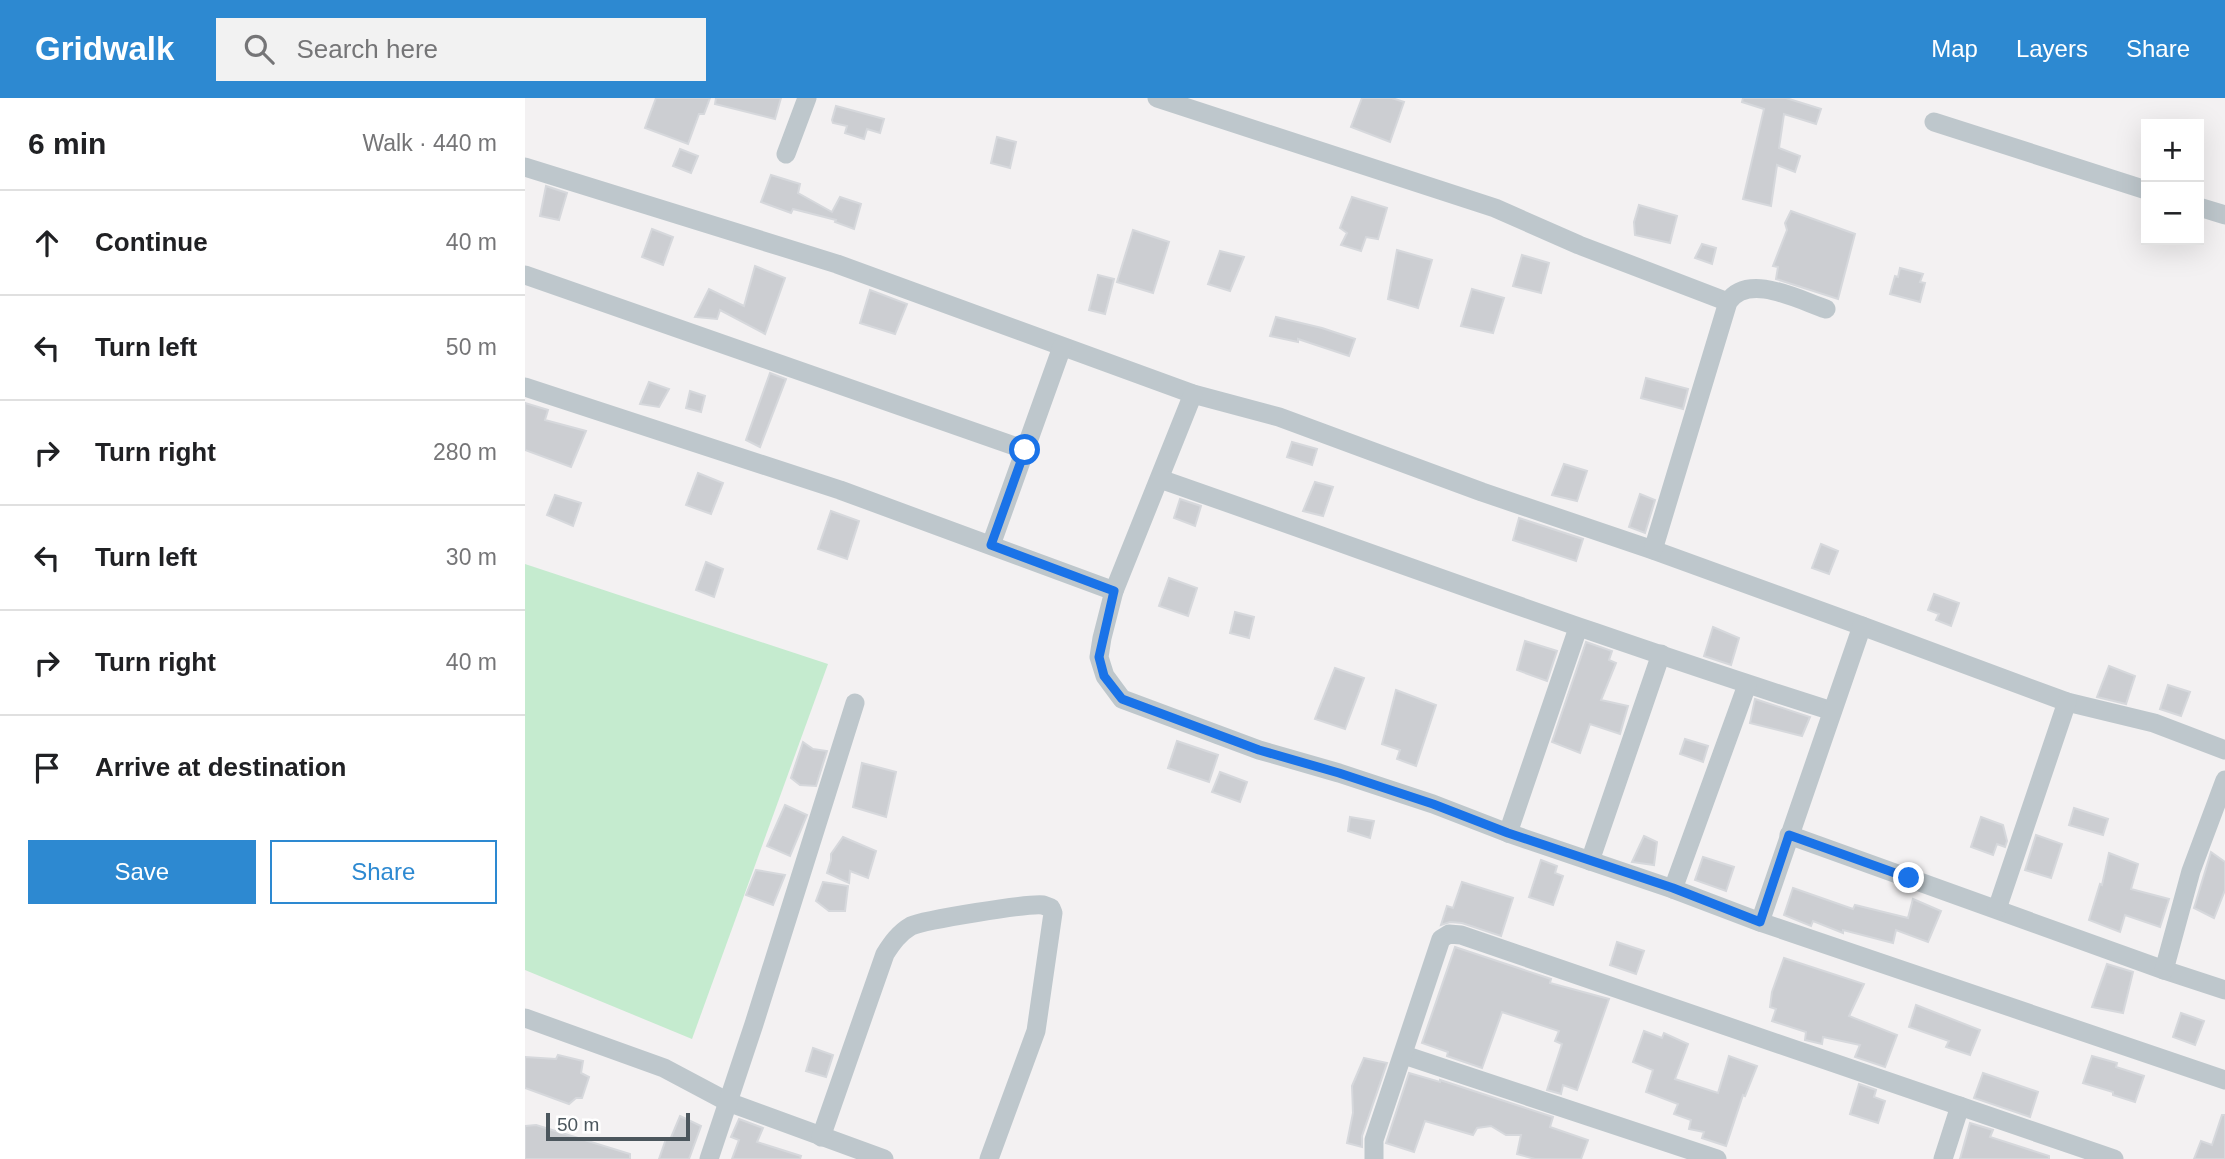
<!DOCTYPE html>
<html lang="en">
<head>
<meta charset="utf-8">
<style>
	:root { --surface:#fff; --page:#f2f2f2; --text:#202124; --muted:#757577; --line:#e0e0e0; --accent:#2d89d1 }
	body { margin:0; font-family:Arial,sans-serif; background:var(--page); color:var(--text) }
	.controls { position:absolute; right:21px; top:21px; display:grid; overflow:hidden; border-radius:0px; box-shadow:0 7px 28px #0002 }
	.controls button { width:63px; height:63px; display:grid; place-items:center; padding:0; border:0; border-bottom:2px solid var(--line); background:var(--surface); color:var(--text); font:35px sans-serif }
	.scale { position:absolute; left:21px; bottom:18px; width:144px; box-sizing:border-box; padding-left:7px; border:4px solid #4b565d; border-top:0; font-size:19px; line-height:24px; white-space:nowrap; color:#4b565d; -webkit-text-stroke:5px #fff; paint-order:stroke }
	.stop { position:absolute; width:21px; height:21px; margin:-16px; border:5px solid #1a73e8; border-radius:50%; background:#fff }
	.stop.end { background:#1a73e8; border-color:#fff; box-shadow:0 2px 7px #0008 }
	.list { margin:0; padding:0; list-style:none }
	h2 { display:flex; justify-content:space-between; align-items:center; height:91px; margin:0; padding:0 28px; font-size:30px }
	h2 small { font-size:23px; font-weight:400; color:var(--muted) }
	.list li { display:grid; grid-template-columns:46px 1fr auto; gap:21px; align-items:center; box-sizing:border-box; height:105px; padding:0 28px; border-top:2px solid var(--line) }
	.list b { display:block; font-size:26px; white-space:nowrap }
	.list em { font-size:23px; font-style:normal; color:var(--muted) }
	.actions { display:flex; gap:14px; padding:21px 28px }
	.actions a { flex:1; padding:16px 0; border:2px solid var(--accent); border-radius:0px; text-align:center; font-size:24px; color:var(--accent) }
	.actions .main { background:var(--accent); color:#fff }
	.icon { flex:none; width:38px; height:38px; fill:none; stroke:currentColor; stroke-width:2; stroke-linecap:round; stroke-linejoin:round }
	.map { position:relative; flex:none; width:1700px; height:1061px; overflow:hidden }
	header { display:flex; align-items:center; gap:42px; box-sizing:border-box; height:98px; padding:0 35px; background:var(--accent); color:#fff }
	header strong { font-size:33px }
	nav { display:flex; gap:38px; margin-inline-start:auto; font-size:24px }
	.search { width:490px; height:63px; background:var(--page); display:flex; align-items:center; gap:18px; box-sizing:border-box; padding:0 24px; border-radius:0px; color:var(--muted); font-size:26px }
	main { display:flex }
	aside { flex:1; background:var(--surface) }
	.map>svg:first-child { display:block }
</style>
</head>
<body>
<header>
<strong>Gridwalk</strong>
<div class="search"><svg class="icon" aria-label="search" viewBox="0 0 24 24"><circle cx="10" cy="10" r="6"/><path d="M15 15l6 6"/></svg>Search here</div>
<nav><a>Map</a><a>Layers</a><a>Share</a></nav>
</header>
<main>
<aside>
<h2>6 min<small>Walk · 440 m</small></h2>
<ul class="list">
<li><svg class="icon" aria-label="ahead" viewBox="0 0 24 24"><path d="M12 20V5M6 11l6-6 6 6"/></svg><div><b>Continue</b></div><em>40 m</em></li>
<li><svg class="icon" aria-label="left" viewBox="0 0 24 24"><path d="M17 20v-9H6M10 6l-5 5 5 5"/></svg><div><b>Turn left</b></div><em>50 m</em></li>
<li><svg class="icon" aria-label="right" viewBox="0 0 24 24"><path d="M7 20v-9h11M14 6l5 5-5 5"/></svg><div><b>Turn right</b></div><em>280 m</em></li>
<li><svg class="icon" aria-label="left" viewBox="0 0 24 24"><path d="M17 20v-9H6M10 6l-5 5 5 5"/></svg><div><b>Turn left</b></div><em>30 m</em></li>
<li><svg class="icon" aria-label="right" viewBox="0 0 24 24"><path d="M7 20v-9h11M14 6l5 5-5 5"/></svg><div><b>Turn right</b></div><em>40 m</em></li>
<li><svg class="icon" aria-label="arrive" viewBox="0 0 24 24"><path d="M6 21V4h12l-3 4 3 4H6"/></svg><div><b>Arrive at destination</b></div></li>
</ul>
<div class="actions"><a class="main">Save</a><a>Share</a></div>
</aside>
<div class="map">
<svg width="1700" height="1061" viewBox="0 0 1700 1061">
	<rect width="100%" height="100%" fill="#f3f1f2"/>
	<!-- green -->
	<polygon fill="#c5ebcf" points="0,466 303,566 167,941 0,872"/>
	<!-- building -->
	<g fill="#ccced2" stroke="#d6d8dc" stroke-width="2">
		<polygon points="131,0 185,0 179,16 174,16 163,46 120,30"/>
		<polygon points="191,0 256,0 250,21 190,6"/>
		<polygon points="837,0 867,0 879,4 865,44 826,29"/>
		<polygon points="1218,0 1261,0 1296,11 1291,26 1259,16 1254,50 1275,58 1270,74 1252,67 1246,108 1218,101 1239,11 1217,4"/>
		<polygon points="311,8 359,21 355,35 342,31 339,41 320,35 322,28 308,25 307,22"/>
		<polygon points="472,39 491,44 485,70 466,65"/>
		<polygon points="155,51 173,58 166,75 148,68"/>
		<polygon points="246,77 275,86 273,95 307,114 315,99 336,106 329,131 310,124 311,122 268,111 266,115 236,104"/>
		<polygon points="21,88 42,95 34,122 15,118"/>
		<polygon points="827,99 862,110 853,141 841,139 836,153 816,147 822,135 815,130"/>
		<polygon points="1114,107 1152,118 1145,145 1110,137 1109,124"/>
		<polygon points="1266,113 1330,136 1313,201 1251,181 1253,169 1248,168 1262,132 1260,125"/>
		<polygon points="127,131 148,139 138,167 117,159"/>
		<polygon points="608,132 644,144 628,195 592,184"/>
		<polygon points="1177,146 1191,150 1187,166 1170,160"/>
		<polygon points="872,152 907,162 893,210 863,201"/>
		<polygon points="695,153 719,159 705,193 683,186"/>
		<polygon points="997,157 1024,165 1016,195 988,188"/>
		<polygon points="230,168 260,180 240,236 195,212 192,221 170,219 184,191 219,208"/>
		<polygon points="1375,170 1398,176 1395,184 1400,185 1395,204 1365,196 1370,178 1373,179"/>
		<polygon points="573,177 589,181 580,216 564,212"/>
		<polygon points="947,191 979,200 968,235 936,228"/>
		<polygon points="345,192 382,206 370,236 335,225"/>
		<polygon points="751,219 797,230 830,241 824,258 773,241 773,244 745,238"/>
		<polygon points="245,275 261,281 235,349 221,342"/>
		<polygon points="1121,280 1163,291 1158,311 1116,300"/>
		<polygon points="124,284 144,291 134,309 115,306"/>
		<polygon points="165,293 180,298 176,314 161,310"/>
		<polygon points="0,305 23,312 20,322 61,333 46,369 0,352"/>
		<polygon points="767,344 792,351 787,367 762,359"/>
		<polygon points="1039,366 1062,373 1052,403 1027,397"/>
		<polygon points="173,375 198,385 186,416 161,407"/>
		<polygon points="790,384 808,389 798,418 778,413"/>
		<polygon points="1115,396 1130,402 1120,435 1104,429"/>
		<polygon points="30,397 56,405 48,428 22,417"/>
		<polygon points="655,401 676,408 670,428 649,420"/>
		<polygon points="306,413 334,423 322,461 293,451"/>
		<polygon points="994,420 1058,441 1051,463 988,442"/>
		<polygon points="1296,446 1313,453 1304,476 1287,470"/>
		<polygon points="181,464 198,471 189,499 171,492"/>
		<polygon points="644,480 672,490 663,518 634,508"/>
		<polygon points="1409,496 1434,505 1426,528 1411,522 1414,516 1403,512"/>
		<polygon points="710,514 729,519 724,540 705,535"/>
		<polygon points="1188,529 1214,540 1206,567 1179,558"/>
		<polygon points="1000,543 1032,553 1022,583 992,572"/>
		<polygon points="1061,544 1087,553 1084,562 1091,565 1076,602 1103,608 1095,636 1065,626 1055,655 1027,644"/>
		<polygon points="1584,568 1610,578 1601,606 1572,599"/>
		<polygon points="810,570 839,580 820,631 790,621"/>
		<polygon points="1643,587 1665,594 1656,618 1635,611"/>
		<polygon points="871,592 911,607 891,668 872,661 875,652 857,646"/>
		<polygon points="1230,601 1285,619 1277,638 1225,625"/>
		<polygon points="1160,641 1183,648 1178,664 1155,656"/>
		<polygon points="652,643 693,657 684,684 643,670"/>
		<polygon points="278,644 288,651 302,653 291,688 275,687 266,680"/>
		<polygon points="337,665 371,674 361,719 328,709"/>
		<polygon points="695,674 722,684 715,704 687,694"/>
		<polygon points="260,707 282,717 265,758 242,748"/>
		<polygon points="1549,710 1583,721 1578,737 1544,727"/>
		<polygon points="825,719 849,723 845,740 823,733"/>
		<polygon points="1456,719 1478,727 1482,743 1480,749 1472,746 1468,757 1446,749"/>
		<polygon points="1511,737 1537,746 1526,780 1500,772"/>
		<polygon points="1119,738 1132,744 1129,767 1107,764"/>
		<polygon points="318,739 351,753 343,780 325,773 324,785 302,775 306,762 306,756"/>
		<polygon points="1686,754 1700,764 1700,792 1689,820 1669,810"/>
		<polygon points="1584,755 1613,766 1606,791 1644,801 1635,829 1600,817 1595,834 1564,822 1575,786 1577,787"/>
		<polygon points="1178,759 1209,769 1201,793 1170,782"/>
		<polygon points="1016,762 1032,768 1030,775 1038,778 1028,807 1004,799"/>
		<polygon points="231,772 260,777 248,807 221,797"/>
		<polygon points="298,784 323,788 320,813 304,813 291,803"/>
		<polygon points="937,784 988,800 976,838 937,825 925,824 916,827 922,808 928,810"/>
		<polygon points="1268,790 1328,811 1330,807 1383,820 1388,801 1416,813 1403,844 1371,832 1368,845 1318,832 1318,835 1288,823 1286,828 1259,817"/>
		<polygon points="1092,844 1119,853 1111,876 1085,867"/>
		<polygon points="930,849 1026,881 1025,885 1084,901 1052,992 1038,987 1036,996 1022,992 1037,946 1030,943 1034,933 977,914 957,970 922,958 923,954 897,945"/>
		<polygon points="1259,860 1339,886 1324,918 1372,937 1360,969 1330,959 1335,947 1298,939 1297,946 1280,942 1281,934 1247,923 1251,911 1245,909 1247,894"/>
		<polygon points="1582,866 1608,874 1598,915 1567,909"/>
		<polygon points="1391,907 1455,932 1445,957 1421,949 1424,943 1384,929"/>
		<polygon points="1656,915 1679,923 1670,947 1648,939"/>
		<polygon points="1119,933 1137,940 1139,935 1163,946 1150,981 1193,995 1204,958 1232,968 1220,998 1218,997 1201,1048 1177,1040 1179,1034 1164,1031 1166,1022 1149,1016 1153,1006 1121,994 1128,972 1108,964"/>
		<polygon points="288,950 308,957 301,979 281,973"/>
		<polygon points="33,957 58,963 56,975 64,979 57,1000 51,1000 44,1006 0,990 0,959 31,961"/>
		<polygon points="1567,958 1592,965 1591,969 1619,978 1610,1004 1588,997 1588,994 1558,985"/>
		<polygon points="839,960 862,965 837,1038 837,1049 822,1045 828,1015 827,988"/>
		<polygon points="884,975 915,984 915,982 1028,1019 1025,1029 1063,1042 1056,1061 1010,1061 992,1056 996,1037 981,1037 966,1028 952,1030 948,1037 900,1023 889,1054 861,1045"/>
		<polygon points="1458,975 1513,994 1505,1019 1449,1000"/>
		<polygon points="1334,986 1351,992 1349,999 1360,1003 1353,1025 1325,1016"/>
		<polygon points="1697,1017 1700,1017 1700,1061 1669,1061 1676,1043 1687,1047"/>
		<polygon points="155,1018 176,1028 164,1061 134,1061 141,1041 145,1042"/>
		<polygon points="214,1021 238,1030 232,1044 276,1058 275,1061 207,1061 214,1042 206,1039"/>
		<polygon points="1445,1025 1468,1032 1465,1039 1524,1058 1524,1061 1435,1061"/>
		<polygon points="11,1027 105,1056 105,1061 0,1061 0,1028"/>
	</g>
	<g fill="none" stroke-linecap="round" stroke-linejoin="round">
		<!-- street -->
		<g stroke="#bec7cc" stroke-width="19">
			<polyline points="632,0 970,110 1054,147 1203,204"/>
			<polyline points="1409,24 1621,92"/>
			<polyline points="261,56 282,0"/>
			<polyline points="0,69 312,166 668,296 754,319 957,394 1128,452 1337,528 1542,604 1629,625 1700,652"/>
			<polyline points="1674,109 1700,117"/>
			<polyline points="0,177 501,352"/>
			<polyline points="0,289 315,392 589,493"/>
			<polyline points="668,296 589,493 577,540 574,559 580,578 597,601 734,652 814,675 908,706 983,735 1148,791 1235,824 1700,982"/>
			<path d="M635,381C859,459 1081,542 1307,613"/>
			<polyline points="466,447 537,249"/>
			<path d="M1128,452L1203,204C1223,174 1274,202 1301,211"/>
			<polyline points="983,735 1053,530"/>
			<polyline points="1264,737 1639,872 1700,892"/>
			<polyline points="1065,763 1136,556"/>
			<polyline points="1148,791 1222,587"/>
			<polyline points="1472,811 1542,604"/>
			<polyline points="1235,824 1337,528"/>
			<polyline points="1639,872 1666,773 1700,682"/>
			<polyline points="0,920 139,970 203,1004 359,1061"/>
			<polyline points="879,957 1192,1061"/>
			<path d="M296,1039L360,856C367,845 374,835 386,828C399,822 504,805 518,807L526,810L528,815L511,933L464,1061"/>
			<polyline points="184,1061 229,926 330,605"/>
			<polyline points="849,1061 849,1042 916,841 924,836 936,837 1589,1061"/>
			<polyline points="1418,1061 1435,1008"/>
		</g>
	</g>
	<g fill="none" stroke-linecap="round" stroke-linejoin="round">
		<!-- route -->
		<polyline stroke="#1a73e8" stroke-width="9" points="500,352 466,447 589,493 574,559 579,578 597,601 734,652 814,675 908,706 983,735 1148,790 1235,824 1264,737 1384,780"/>
	</g>
</svg>
<div class="controls">
<button>+</button>
<button>−</button>
</div>
<div class="scale">50 m</div>
<div class="stop" style="left:500px;top:352px"></div>
<div class="stop end" style="left:1384px;top:780px"></div>
</div>
</main>
</body>
</html>
